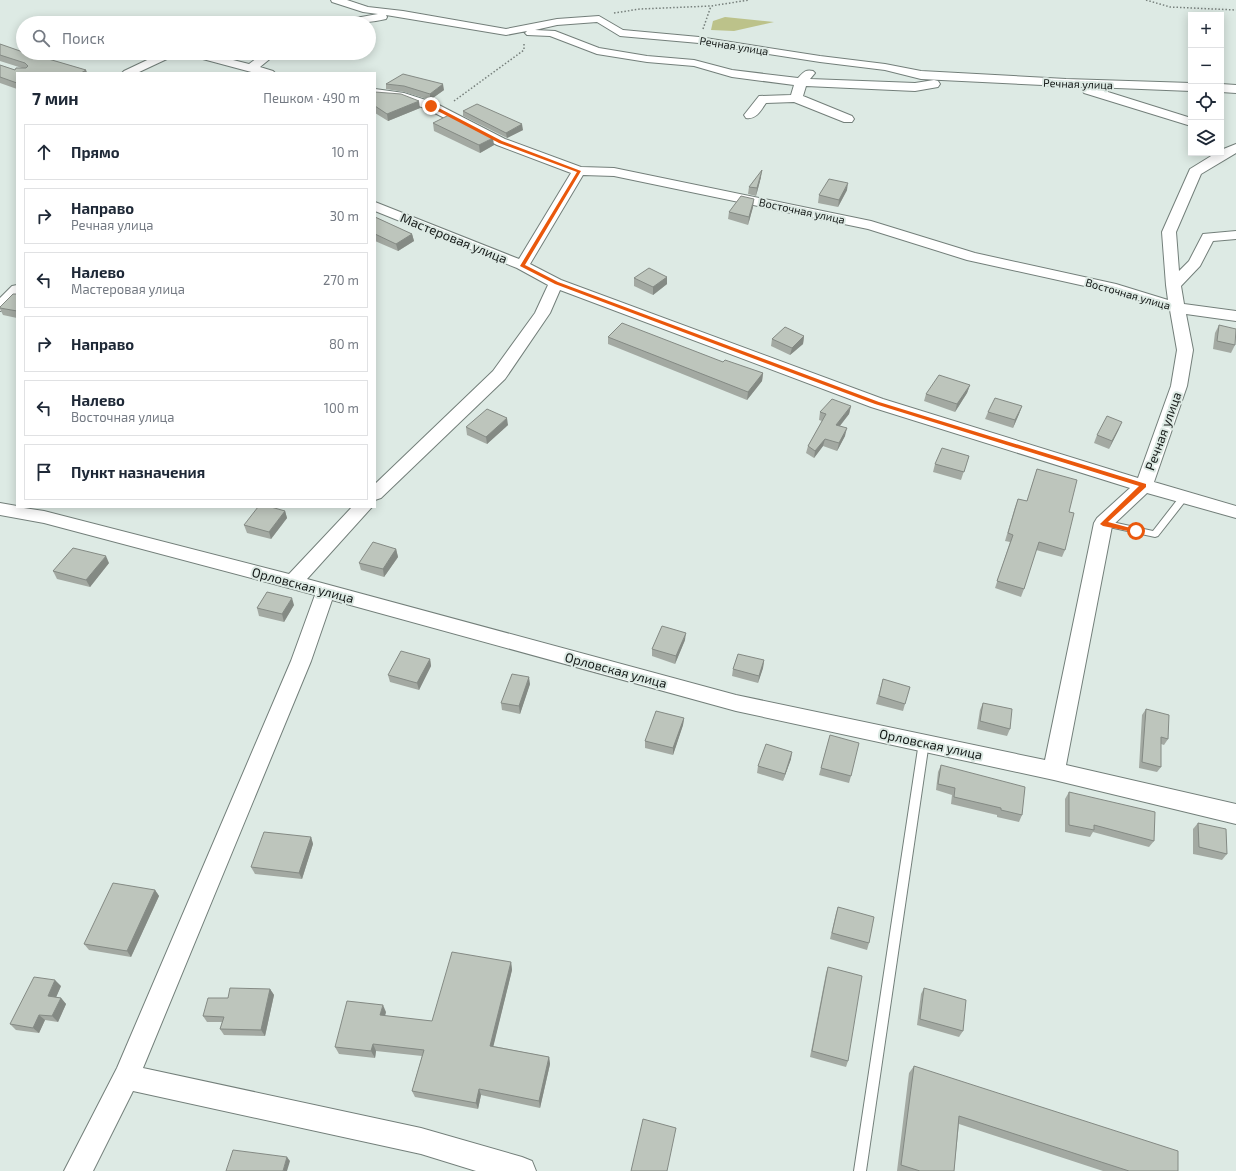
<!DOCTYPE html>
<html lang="ru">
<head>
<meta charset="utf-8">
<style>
	:root { --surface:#fff; --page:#f6f6f7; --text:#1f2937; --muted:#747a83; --line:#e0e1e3 }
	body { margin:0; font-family:"Exo 2",sans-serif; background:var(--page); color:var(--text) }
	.controls { position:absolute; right:12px; top:12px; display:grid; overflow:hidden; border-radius:0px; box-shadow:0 2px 10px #0003 }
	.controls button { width:36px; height:36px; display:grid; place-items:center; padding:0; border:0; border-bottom:1px solid var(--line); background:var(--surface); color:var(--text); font:20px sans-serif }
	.stop { position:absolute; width:12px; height:12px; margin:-9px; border:3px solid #ea580c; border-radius:50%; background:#fff }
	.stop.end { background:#ea580c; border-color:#fff; box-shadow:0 1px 4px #0008 }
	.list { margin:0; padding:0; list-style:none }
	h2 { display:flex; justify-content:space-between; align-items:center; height:52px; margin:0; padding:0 16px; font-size:17px }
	h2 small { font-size:13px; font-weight:400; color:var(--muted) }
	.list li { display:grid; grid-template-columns:26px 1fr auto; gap:12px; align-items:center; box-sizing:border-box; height:56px; margin:0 8px 8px; padding:0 8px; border:1px solid var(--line); border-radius:0px }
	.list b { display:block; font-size:15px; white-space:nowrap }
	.list p { margin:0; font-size:13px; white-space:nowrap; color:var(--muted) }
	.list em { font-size:13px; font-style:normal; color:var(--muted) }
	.icon { flex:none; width:22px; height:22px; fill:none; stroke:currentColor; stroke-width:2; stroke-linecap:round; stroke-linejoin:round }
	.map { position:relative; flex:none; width:1236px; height:1171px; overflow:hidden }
	.search { position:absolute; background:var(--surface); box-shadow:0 2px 10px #0003; left:16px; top:16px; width:360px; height:44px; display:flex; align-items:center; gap:10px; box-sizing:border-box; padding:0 14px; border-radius:22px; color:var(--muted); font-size:15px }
	.panel { position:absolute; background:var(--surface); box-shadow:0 2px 10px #0003; left:16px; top:72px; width:360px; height:436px; border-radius:0px }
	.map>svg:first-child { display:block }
</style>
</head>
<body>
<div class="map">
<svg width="1236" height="1171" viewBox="0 0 1236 1171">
	<rect width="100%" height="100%" fill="#ddeae4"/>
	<!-- green -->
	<polygon fill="#bcc28a" points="725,17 774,22 734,31 711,30 713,21"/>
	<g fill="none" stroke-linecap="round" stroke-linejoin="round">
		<!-- service casing -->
		<g stroke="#737f7a" stroke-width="2">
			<g id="service">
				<polygon points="1184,494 1188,497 1187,499 1158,536 1155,537 1100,525 1099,523 1103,520 1153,531 1181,495"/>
				<polygon points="924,738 928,739 929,742 866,1171 854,1171 919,742 920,739"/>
			</g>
		</g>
		<!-- minor casing -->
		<g stroke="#737f7a" stroke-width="2">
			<g id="minor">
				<path d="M331,0H347L368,7L403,11L506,29L557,19L599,16L623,30L699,37L820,56L885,64L921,71L1066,79L1191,83V91L1092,87L1191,118V126L1084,93L1082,90L1085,87L921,79L885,70L820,62L699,43L620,36L597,22L557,25L535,30L555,31L599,48L647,56L694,60L732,70L798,78C803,73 805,69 813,71L815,73L810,79L915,83L934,80L938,81L940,84L938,87L915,91L806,86L803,96L852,116L854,119L852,122H844L794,102L766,103C761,110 756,120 746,118L744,115L759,96L791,95L794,85L732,77L694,66L647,62L597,54L550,36L527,35L525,33L527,31L506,35L386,15L387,17L386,19C370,23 355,23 339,23L344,20L378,14L363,12L332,2Z"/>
				<polygon points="162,53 205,53 249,64 264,53 277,53 260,67 273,71 275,73 255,73 199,58 169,58 137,73 122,73 124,71"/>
				<polygon points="1221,84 1236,85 1236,93 1221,92"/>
				<path d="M375,89L404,93L435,103L505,139L581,167L614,168L871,221L975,253L1116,284L1168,300L1166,285L1162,232L1190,169L1216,153H1221V150L1236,144V153L1201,174L1176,232L1179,271L1189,261L1203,234L1236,231V239L1213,241L1200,266L1181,286L1184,304L1236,311V321L1186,314L1193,350L1187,386L1154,482L1236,506V518L1147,493L1112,526L1066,765L1236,804V824L1054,780L736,711L332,600L311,661L143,1068L421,1128L522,1157L532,1161L536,1171H476L421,1154L133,1091L93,1171H64L117,1068L291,661L315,595L44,523L0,515V503L17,506V507L44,511L289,574L352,507H372L307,579L736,695L1045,760L1094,523L1097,518L1130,488L871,407L560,290L550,313L505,379L381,498L375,500V484L493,371L535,313L548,285L517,268L375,211V202L519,259L571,173L497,145L427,109L402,100L375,97ZM583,175L614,176L868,229L967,260L1112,292L1170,310L1177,350L1171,386L1138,478L883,399L561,280L530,264Z"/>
				<polygon points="17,285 17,297 5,309 0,311 0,298 12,286"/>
			</g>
		</g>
		<!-- path -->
		<g stroke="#767f7b" stroke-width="1.5" stroke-dasharray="1.5 2" stroke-linecap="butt">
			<polyline points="1146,0 1170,7 1236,10"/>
			<polyline points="614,13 640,9 711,6 749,0"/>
			<polyline points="703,29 711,6"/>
			<polyline points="454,101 524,50 524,44"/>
		</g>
		<!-- service -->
		<use href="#service" fill="#fff" fill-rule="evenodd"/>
		<!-- minor -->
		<use href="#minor" fill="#fff" fill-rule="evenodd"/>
	</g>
	<!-- wall -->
	<g fill="#a3a9a2">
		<polygon points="0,44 13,49 86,70 87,73 17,73 17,89 0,83 0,65 15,70 22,68 0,61"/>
		<polygon points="386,84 444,90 430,100 404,92 386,89"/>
		<polygon points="375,92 420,108 388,121 375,113"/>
		<polygon points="463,111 523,130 507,138 463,116"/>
		<polygon points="433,123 494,145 480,153 434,131"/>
		<polygon points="761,177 756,196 748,194 749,187"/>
		<polygon points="847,190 838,207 818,203 819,195"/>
		<polygon points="753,207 748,225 728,219 729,212"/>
		<polygon points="375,217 412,234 414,241 398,251 375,241"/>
		<polygon points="667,277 667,284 653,295 634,286 634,278"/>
		<polygon points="17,294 17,318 3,315 0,309 0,307"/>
		<polygon points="1219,325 1235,345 1231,353 1213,349 1215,333"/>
		<polygon points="804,336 803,344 790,355 771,346 772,339"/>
		<polygon points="608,337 723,362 763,373 762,381 747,400 608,344"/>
		<polygon points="970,385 967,393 955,412 924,401 926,394"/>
		<polygon points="851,406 849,414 840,426 845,436 837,451 823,446 814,458 806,453 808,446 822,421 819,420 820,412"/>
		<polygon points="1022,406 1019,414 1013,428 985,419 988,412"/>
		<polygon points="508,425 487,444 467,435 466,427"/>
		<polygon points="1119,429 1109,449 1094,443 1097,435"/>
		<polygon points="969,456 961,480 933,472 935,464"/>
		<polygon points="1037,469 1069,512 1065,550 1062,557 1036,550 1024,589 1021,597 995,588 1010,542 1005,541 1015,507 1018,499 1027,501"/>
		<polygon points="285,511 287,518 271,539 247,533 244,525"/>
		<polygon points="396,549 398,557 384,577 361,570 359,563"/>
		<polygon points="109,563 90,587 57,579 53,571"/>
		<polygon points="294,605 284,622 259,616 257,608"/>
		<polygon points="685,640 675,664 652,656 652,649"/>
		<polygon points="430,659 431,666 419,690 390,682 388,675"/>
		<polygon points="764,660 763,668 758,683 732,676 733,669"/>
		<polygon points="883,679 905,704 903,711 876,704"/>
		<polygon points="530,684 520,714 502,710 501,703"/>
		<polygon points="983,703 1010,729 1007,736 977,729 980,710"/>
		<polygon points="1146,709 1168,739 1164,745 1161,744 1161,767 1157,772 1139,768 1142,715"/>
		<polygon points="684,718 683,725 673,755 645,748 645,741"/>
		<polygon points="830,735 851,776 849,783 819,775"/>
		<polygon points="791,759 783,781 757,773 758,766"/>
		<polygon points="941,765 1022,815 1019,822 997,817 997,815 951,804 952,795 936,790 938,772"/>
		<polygon points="1069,792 1154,841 1149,847 1093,832 1090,837 1065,832 1065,799"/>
		<polygon points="1198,823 1227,854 1222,860 1193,854 1193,829"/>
		<polygon points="311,837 313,844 302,879 255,874 251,867"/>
		<polygon points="155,890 159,896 131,957 89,950 84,944"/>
		<polygon points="838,907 869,943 867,950 830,939 836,913"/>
		<polygon points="511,962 512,970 493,1046 549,1057 550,1064 540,1108 481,1095 478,1109 415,1097 412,1091 422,1056 376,1051 375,1058 339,1054 335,1047 386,1012 385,1016 432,1021"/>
		<polygon points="828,967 848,1061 846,1067 810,1057 826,973"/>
		<polygon points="61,986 56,997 61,998 66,1004 58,1022 45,1020 39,1033 16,1030 10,1024"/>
		<polygon points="924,988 963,1031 959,1037 917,1025 921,994"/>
		<polygon points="270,989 274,995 265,1036 224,1035 220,1029 222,1022 207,1022 203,1016 228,998"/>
		<polygon points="914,1066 1178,1171 1103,1171 959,1124 954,1171 897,1171 909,1073"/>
	</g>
	<!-- shaded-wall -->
	<g fill="#848a84">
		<polygon points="86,70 87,73 81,73"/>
		<polygon points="443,84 444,90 430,100 430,94"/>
		<polygon points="419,101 420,108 388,121 387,114"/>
		<polygon points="522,124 523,130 507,138 506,133"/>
		<polygon points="493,138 494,145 480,153 479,145"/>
		<polygon points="762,170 761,177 756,196 757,188"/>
		<polygon points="848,183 847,190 838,207 839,200"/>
		<polygon points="754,199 753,207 748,225 749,217"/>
		<polygon points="412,234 414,241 398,251 396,244"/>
		<polygon points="667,277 667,284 653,295 653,287"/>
		<polygon points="804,336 803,344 790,355 792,348"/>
		<polygon points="763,373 762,381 747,400 748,392"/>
		<polygon points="970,385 967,393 955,412 957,404"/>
		<polygon points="851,406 849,414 834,433 836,425"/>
		<polygon points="1022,406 1019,414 1013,428 1015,420"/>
		<polygon points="507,418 508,425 487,444 486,437"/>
		<polygon points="1122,422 1119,429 1109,449 1112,441"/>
		<polygon points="847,428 845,436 837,451 839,443"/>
		<polygon points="825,439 823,446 814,458 815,451"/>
		<polygon points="285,511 287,518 271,539 269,532"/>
		<polygon points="396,549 398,557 384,577 383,569"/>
		<polygon points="106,556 109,563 90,587 86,580"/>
		<polygon points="292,598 294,605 284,622 282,614"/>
		<polygon points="686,633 685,640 675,664 676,656"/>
		<polygon points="430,659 431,666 419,690 417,683"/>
		<polygon points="764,660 763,668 758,683 759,676"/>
		<polygon points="529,677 530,684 520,714 519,706"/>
		<polygon points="684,718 683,725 673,755 673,748"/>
		<polygon points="792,752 791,759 783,781 785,774"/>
		<polygon points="311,837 313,844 302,879 299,873"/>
		<polygon points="155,890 159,896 131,957 127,951"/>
		<polygon points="511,962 512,970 492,1052 490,1046"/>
		<polygon points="55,980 61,986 54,1002 48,996"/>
		<polygon points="270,989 274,995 265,1036 261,1030"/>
		<polygon points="61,998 66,1004 58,1022 52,1016"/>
		<polygon points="383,1005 386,1012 383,1022 380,1015"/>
		<polygon points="39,1015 45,1020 39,1033 33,1028"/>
		<polygon points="373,1044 376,1051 375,1058 371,1051"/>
		<polygon points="549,1057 550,1064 540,1108 539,1101"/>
		<polygon points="479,1089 481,1095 478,1109 476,1103"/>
		<polygon points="287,1157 290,1161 287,1171 283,1171"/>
	</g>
	<!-- building -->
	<g fill="#bdc5bc" stroke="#848a84">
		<polygon points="0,44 23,52 23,53 28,53 86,70 81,73 17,73 17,83 0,77 0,65 15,70 16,68 26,68 28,66 25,63 0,55"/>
		<polygon points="403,74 443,84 430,94 404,86 386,84"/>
		<polygon points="375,92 401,94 419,101 387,114 375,106"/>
		<polygon points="477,104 522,124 506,133 463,111"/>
		<polygon points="449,115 493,138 479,145 433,123"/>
		<polygon points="762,170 757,188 749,187"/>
		<polygon points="829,179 848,183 839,200 819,195"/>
		<polygon points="741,196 754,199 749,217 729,212"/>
		<polygon points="375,217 412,234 396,244 375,234"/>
		<polygon points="649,268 667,277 653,287 634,278"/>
		<polygon points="13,294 17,294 17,311 0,308 0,307"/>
		<polygon points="622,323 723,362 725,360 763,373 748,392 608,337"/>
		<polygon points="1219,325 1236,329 1235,345 1217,341"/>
		<polygon points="785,327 804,336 792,348 772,339"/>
		<polygon points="939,375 970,385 957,404 926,394"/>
		<polygon points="995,398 1022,406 1015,420 988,412"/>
		<polygon points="832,399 851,406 836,425 847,428 839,443 825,439 815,451 808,446 826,414 820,412"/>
		<polygon points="487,409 507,418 486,437 466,427"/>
		<polygon points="1107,416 1122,422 1112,441 1097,435"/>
		<polygon points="942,448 969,456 964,472 935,464"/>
		<polygon points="1037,469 1077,480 1069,512 1074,513 1065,550 1039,542 1024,589 997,581 1013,535 1008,533 1018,499 1027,501"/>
		<polygon points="258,507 271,507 285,511 269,532 244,525"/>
		<polygon points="373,542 396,549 383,569 359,563"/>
		<polygon points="73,548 106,556 86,580 53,571"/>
		<polygon points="267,592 292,598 282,614 257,608"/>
		<polygon points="662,626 686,633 676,656 652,649"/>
		<polygon points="401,651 430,659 417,683 388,675"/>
		<polygon points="738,654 764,660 759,676 733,669"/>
		<polygon points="512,674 529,677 519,706 501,703"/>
		<polygon points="883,679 910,687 905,704 879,696"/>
		<polygon points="983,703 1012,709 1010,729 980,721"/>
		<polygon points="1146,709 1169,715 1168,739 1161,737 1161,767 1142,762"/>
		<polygon points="656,711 684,718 673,748 645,741"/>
		<polygon points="830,735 859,743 851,776 821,768"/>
		<polygon points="766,744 792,752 785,774 758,766"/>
		<polygon points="941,765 1025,787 1022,815 1001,810 1001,808 954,797 955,788 938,784"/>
		<polygon points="1069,792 1155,812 1154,841 1094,825 1094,830 1069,825"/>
		<polygon points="1198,823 1226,829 1227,854 1199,847"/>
		<polygon points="264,832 311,837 299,873 251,867"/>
		<polygon points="113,883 155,890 127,951 84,944"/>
		<polygon points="838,907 874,917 869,943 832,933"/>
		<polygon points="452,952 511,962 490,1046 549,1057 539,1101 479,1089 476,1103 412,1091 424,1050 373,1044 371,1051 335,1047 347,1001 383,1005 380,1015 432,1021"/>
		<polygon points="828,967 862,976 848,1061 812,1051"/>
		<polygon points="34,977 55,980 48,996 61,998 52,1016 39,1015 33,1028 10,1024"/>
		<polygon points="230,988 270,989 261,1030 220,1029 224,1017 203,1016 208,998 228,998"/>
		<polygon points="924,988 966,1000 963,1031 920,1019"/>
		<polygon points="914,1066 1178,1151 1178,1171 1129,1171 959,1116 954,1171 920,1171 901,1165"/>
		<polygon points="643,1119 676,1128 667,1171 631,1171"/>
		<polygon points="233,1150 287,1157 283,1171 226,1171"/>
	</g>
	<!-- route -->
	<polygon fill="#ea580c" points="430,105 433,105 502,141 581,171 525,265 558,282 879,402 1146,484 1146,487 1108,522 1138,530 1138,533 1103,526 1100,524 1139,486 875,404 555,284 520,266 577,172 499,143 430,107"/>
	<g text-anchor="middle" stroke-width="4" stroke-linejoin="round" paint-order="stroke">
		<!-- far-street labels -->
		<g font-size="11" fill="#151a18" stroke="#ddeae4">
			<text transform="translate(734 46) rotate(9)" y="4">Речная улица</text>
			<text transform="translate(1078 84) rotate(2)" y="4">Речная улица</text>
			<text transform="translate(802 211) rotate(12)" y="4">Восточная улица</text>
			<text transform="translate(1128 294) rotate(16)" y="4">Восточная улица</text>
		</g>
		<!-- street labels -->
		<g font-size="13" fill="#151a18" stroke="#ddeae4">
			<text transform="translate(454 238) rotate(22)" y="5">Мастеровая улица</text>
			<text transform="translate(1163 431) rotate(-70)" y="5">Речная улица</text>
			<text transform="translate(303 585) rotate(15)" y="5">Орловская улица</text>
			<text transform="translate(616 670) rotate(15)" y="5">Орловская улица</text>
			<text transform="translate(931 744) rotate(12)" y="5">Орловская улица</text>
		</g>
	</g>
</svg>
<div class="controls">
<button>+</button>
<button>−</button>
<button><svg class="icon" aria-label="locate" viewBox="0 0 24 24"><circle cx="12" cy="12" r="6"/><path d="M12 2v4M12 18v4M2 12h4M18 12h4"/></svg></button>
<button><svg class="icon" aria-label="layers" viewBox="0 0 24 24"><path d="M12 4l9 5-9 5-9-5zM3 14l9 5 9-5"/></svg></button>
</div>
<div class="stop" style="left:1136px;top:531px"></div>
<div class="stop end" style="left:431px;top:106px"></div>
<div class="search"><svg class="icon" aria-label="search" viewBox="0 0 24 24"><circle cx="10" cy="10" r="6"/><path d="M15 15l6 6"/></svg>Поиск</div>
<section class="panel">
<h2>7 мин<small>Пешком · 490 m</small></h2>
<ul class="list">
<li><svg class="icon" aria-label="ahead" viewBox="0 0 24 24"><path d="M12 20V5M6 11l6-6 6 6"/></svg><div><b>Прямо</b></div><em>10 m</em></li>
<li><svg class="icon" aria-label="right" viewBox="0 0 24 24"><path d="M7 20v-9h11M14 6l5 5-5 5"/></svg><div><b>Направо</b><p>Речная улица</p></div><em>30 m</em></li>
<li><svg class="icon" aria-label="left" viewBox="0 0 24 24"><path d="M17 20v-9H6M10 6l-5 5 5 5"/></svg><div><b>Налево</b><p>Мастеровая улица</p></div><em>270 m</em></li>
<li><svg class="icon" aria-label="right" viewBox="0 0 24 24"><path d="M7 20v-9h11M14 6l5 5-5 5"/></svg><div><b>Направо</b></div><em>80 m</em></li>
<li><svg class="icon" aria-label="left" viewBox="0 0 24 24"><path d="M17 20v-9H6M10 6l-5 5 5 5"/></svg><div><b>Налево</b><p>Восточная улица</p></div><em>100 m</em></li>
<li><svg class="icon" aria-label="arrive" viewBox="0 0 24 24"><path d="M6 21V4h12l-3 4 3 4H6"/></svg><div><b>Пункт назначения</b></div></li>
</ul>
</section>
</div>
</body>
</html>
